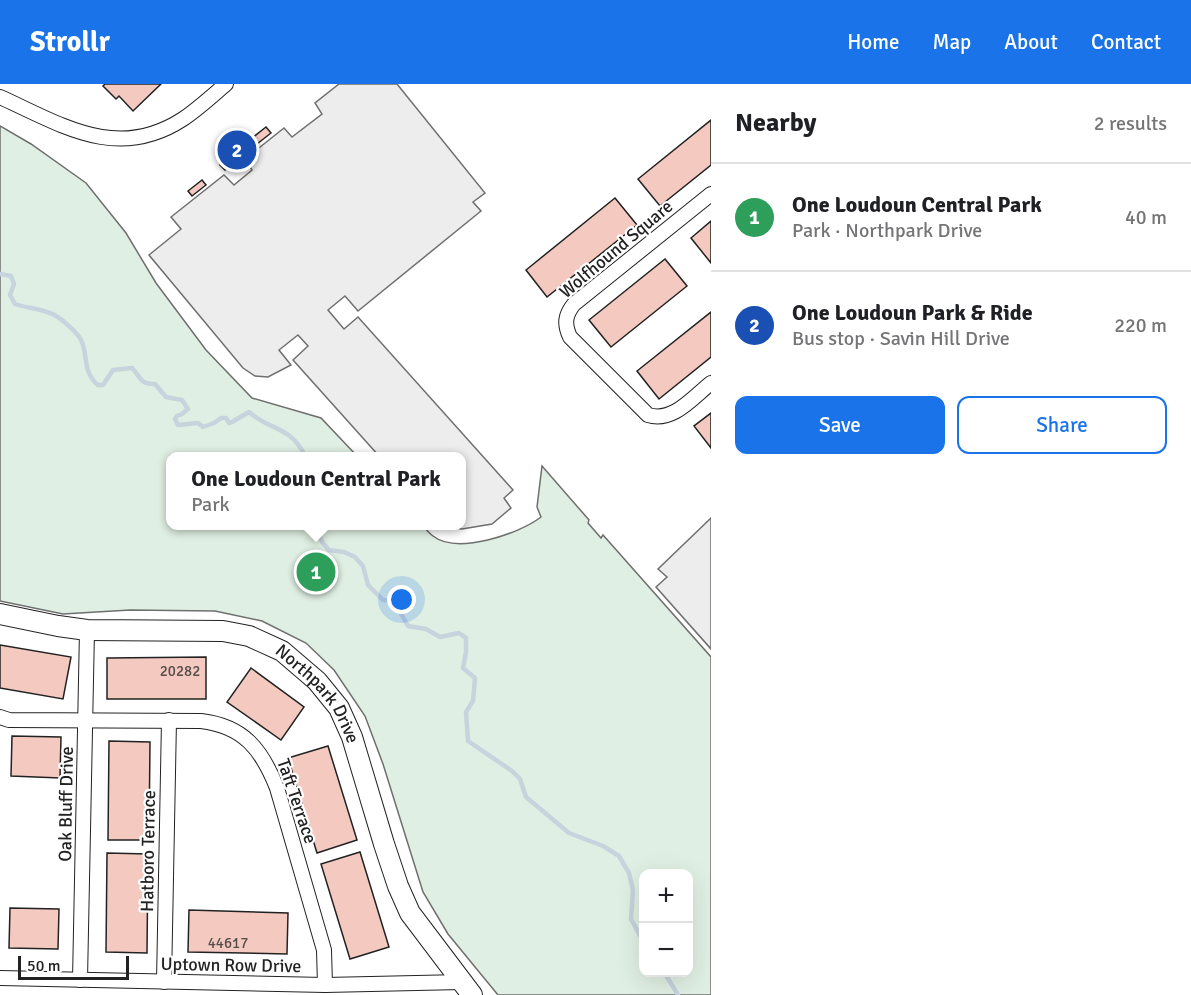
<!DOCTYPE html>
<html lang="en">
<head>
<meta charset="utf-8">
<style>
	:root { --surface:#fff; --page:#f2f2f2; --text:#202124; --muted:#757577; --line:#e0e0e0; --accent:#1a73e8 }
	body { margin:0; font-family:Signika,sans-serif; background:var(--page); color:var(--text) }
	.controls { position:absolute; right:18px; bottom:18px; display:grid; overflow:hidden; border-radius:12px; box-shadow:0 6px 24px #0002 }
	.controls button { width:54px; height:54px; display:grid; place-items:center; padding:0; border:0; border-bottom:2px solid var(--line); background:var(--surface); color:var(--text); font:30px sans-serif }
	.scale { position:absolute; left:18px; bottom:15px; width:111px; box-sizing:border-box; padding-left:6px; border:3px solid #222; border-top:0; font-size:16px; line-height:21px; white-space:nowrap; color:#222; -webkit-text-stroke:4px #fff; paint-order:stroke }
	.you { position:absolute; left:402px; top:516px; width:21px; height:21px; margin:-15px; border:4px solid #fff; border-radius:50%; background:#1a73e8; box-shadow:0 0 0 9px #1a73e833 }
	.badge { display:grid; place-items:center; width:39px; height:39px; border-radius:50%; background:var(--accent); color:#fff; font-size:20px; font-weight:700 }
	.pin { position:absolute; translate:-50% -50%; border:3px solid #fff; box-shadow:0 2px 6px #0006 }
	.popup { position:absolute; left:166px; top:368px; width:300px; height:78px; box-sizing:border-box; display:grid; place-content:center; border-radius:12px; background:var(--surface); filter:drop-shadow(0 2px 4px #0005); font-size:20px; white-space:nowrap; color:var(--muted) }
	.popup b { font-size:22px; color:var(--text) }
	.popup::after { content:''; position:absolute; left:50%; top:100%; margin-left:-12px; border:12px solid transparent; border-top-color:var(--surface) }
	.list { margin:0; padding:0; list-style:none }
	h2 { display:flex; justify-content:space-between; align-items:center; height:78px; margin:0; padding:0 24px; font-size:26px }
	h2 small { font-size:20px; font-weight:400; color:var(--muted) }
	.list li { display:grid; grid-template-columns:39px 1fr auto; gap:18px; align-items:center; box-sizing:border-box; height:108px; padding:0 24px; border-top:2px solid var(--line) }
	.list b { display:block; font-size:22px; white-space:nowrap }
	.list p { margin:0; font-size:20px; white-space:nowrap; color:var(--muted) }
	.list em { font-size:20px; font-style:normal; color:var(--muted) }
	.actions { display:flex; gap:12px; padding:18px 24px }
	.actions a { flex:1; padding:14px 0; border:2px solid var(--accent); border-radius:12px; text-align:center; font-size:21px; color:var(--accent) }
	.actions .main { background:var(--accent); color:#fff }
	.map { position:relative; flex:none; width:711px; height:911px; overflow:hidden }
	header { display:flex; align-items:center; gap:36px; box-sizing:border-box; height:84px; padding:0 30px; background:var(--accent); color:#fff }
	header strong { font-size:28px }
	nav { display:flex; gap:33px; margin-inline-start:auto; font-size:21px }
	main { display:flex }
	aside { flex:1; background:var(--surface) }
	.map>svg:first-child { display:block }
</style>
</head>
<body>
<header>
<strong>Strollr</strong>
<nav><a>Home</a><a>Map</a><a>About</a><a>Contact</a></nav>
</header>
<main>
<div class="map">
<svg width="711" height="911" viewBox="0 0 711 911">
	<rect width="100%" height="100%" fill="#fff"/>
	<!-- green -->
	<path fill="#e0efe3" stroke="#6f6f6f" stroke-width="1.5" fill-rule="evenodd" d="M0,42L31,60L86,99L126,149L156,199L206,266L252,314L321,334L357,372H170V442H423C426,445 429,449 433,452C457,471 519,450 541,433L537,423L542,382L589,436L588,439L601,454L603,451L711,573V911H498L448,850L423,808L383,680L365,632L334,586L306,559L262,537L215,527L130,526L63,530L0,517ZM644,790H688V888H644Z"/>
	<!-- parking -->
	<g fill="#ededed" stroke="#6f6f6f" stroke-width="1.5">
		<polygon points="339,0 397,0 485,109 473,118 481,127 358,227 345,212 328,226 344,245 358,233 513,406 504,414 511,424 492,440 462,445 443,442 461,442 461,372 379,372 293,276 308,262 298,251 279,266 291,281 268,293 255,292 243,284 149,171 181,145 171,133 224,91 234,101 252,86 245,75 284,44 292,53 322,30 315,19"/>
		<polygon points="711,434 711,565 656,503 667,493 658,485"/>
	</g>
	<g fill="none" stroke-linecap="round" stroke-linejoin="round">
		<!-- stream -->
		<g stroke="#c7d3dd" stroke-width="4.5">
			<path d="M0,190L11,192L14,200L10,211L15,220C29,225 43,224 56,232C63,236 75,247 80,254C89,268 81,287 98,301H103L113,286L132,284C141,293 139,300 155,300L166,313L182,316L188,325L182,330L177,332L175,335L178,341L198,339L203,343L214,339L221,334H226L229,339L232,338L249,328C270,347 290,341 305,372"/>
			<polyline points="320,442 317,444 322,458 329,466 344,468 355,473 363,482 368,501 383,516 394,517 408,542 426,545 440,553 459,549 466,554 466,568 463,584 475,594 473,617 466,628 468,657 512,687 520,695 526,713 569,749 603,762 619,772 629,789 633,806 631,835 644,859"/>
			<polyline points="664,888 678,911"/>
		</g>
	</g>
	<!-- building -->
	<g fill="#f3c9c0" stroke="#222" stroke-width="1.5">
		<polygon points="105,0 161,0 133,27 119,12 116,15 103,2"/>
		<polygon points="711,36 711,81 660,122 638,95"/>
		<polygon points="266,43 271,49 257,60 252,54"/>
		<polygon points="234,69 239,75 225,86 220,81"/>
		<polygon points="202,96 206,101 192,112 188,107"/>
		<polygon points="615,114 637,141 547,213 526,186"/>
		<polygon points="711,137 711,179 691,154"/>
		<polygon points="665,175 687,202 611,263 589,236"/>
		<polygon points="711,228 711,273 659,315 637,287"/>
		<polygon points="711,329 711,364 694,342"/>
		<polygon points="0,561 71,573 63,615 0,604"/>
		<polygon points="206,573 206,615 107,615 107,574"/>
		<polygon points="251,584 304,623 281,656 227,618"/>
		<polygon points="12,652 61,653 60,694 11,692"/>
		<polygon points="109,657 150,658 149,756 108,756"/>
		<polygon points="328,662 357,756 317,769 288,674"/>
		<polygon points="360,768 389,863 350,875 321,780"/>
		<polygon points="107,769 148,770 147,869 106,868"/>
		<polygon points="10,824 59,825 58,865 9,864"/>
		<polygon points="189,826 288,829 287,870 188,868"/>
	</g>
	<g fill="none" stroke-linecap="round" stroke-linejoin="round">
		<!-- street casing -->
		<g stroke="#222" stroke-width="16">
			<g id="street">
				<path d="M0,13C62,41 117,78 183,35C198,25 212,12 226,0"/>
				<path d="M711,110L574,220C565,231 564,240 570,253L648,331C673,339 693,313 711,299"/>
				<path d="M0,633L9,636L201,637C244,642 262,666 277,704L324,866L325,901"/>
				<polyline points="0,894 325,901 462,898"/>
				<polyline points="80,896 87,546"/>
				<polyline points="164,898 169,636"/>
			</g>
		</g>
		<!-- secondary casing -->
		<g stroke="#222" stroke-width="22">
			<g id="secondary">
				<path id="s1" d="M0,530L58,542L87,546L223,547L249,552L282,567L317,597L339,624L352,653L384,760L398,802L410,829L472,911"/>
			</g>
		</g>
		<!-- street -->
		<use href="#street" stroke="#fff" stroke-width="14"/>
		<!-- secondary -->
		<use href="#secondary" stroke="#fff" stroke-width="20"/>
	</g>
	<g text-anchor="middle" stroke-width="4.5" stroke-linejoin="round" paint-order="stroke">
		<!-- number labels -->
		<g font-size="15" fill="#564c4a">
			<text x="180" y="592">20282</text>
			<text x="228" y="864">44617</text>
		</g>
		<!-- street labels -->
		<g font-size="18" fill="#222" stroke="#fff">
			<text transform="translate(616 165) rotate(-40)" y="6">Wolfhound Square</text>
			<text dy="6" stroke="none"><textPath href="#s1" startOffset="344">Northpark Drive</textPath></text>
			<text transform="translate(297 717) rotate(71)" y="6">Taft Terrace</text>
			<text transform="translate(66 720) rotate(-89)" y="6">Oak Bluff Drive</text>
			<text transform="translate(148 767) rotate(-89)" y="6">Hatboro Terrace</text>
			<text transform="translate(231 881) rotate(1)" y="6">Uptown Row Drive</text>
		</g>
	</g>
</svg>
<div class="controls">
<button>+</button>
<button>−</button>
</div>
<div class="scale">50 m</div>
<div class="you"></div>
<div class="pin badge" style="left:316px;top:488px;background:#2e9e5b">1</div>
<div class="popup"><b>One Loudoun Central Park</b>Park</div>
<div class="pin badge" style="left:237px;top:66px;background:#1a4fb4">2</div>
</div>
<aside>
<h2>Nearby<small>2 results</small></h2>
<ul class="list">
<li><span class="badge" style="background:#2e9e5b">1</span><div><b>One Loudoun Central Park</b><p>Park · Northpark Drive</p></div><em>40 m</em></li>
<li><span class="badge" style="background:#1a4fb4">2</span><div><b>One Loudoun Park &amp; Ride</b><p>Bus stop · Savin Hill Drive</p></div><em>220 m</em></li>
</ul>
<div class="actions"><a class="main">Save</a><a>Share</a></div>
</aside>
</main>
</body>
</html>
